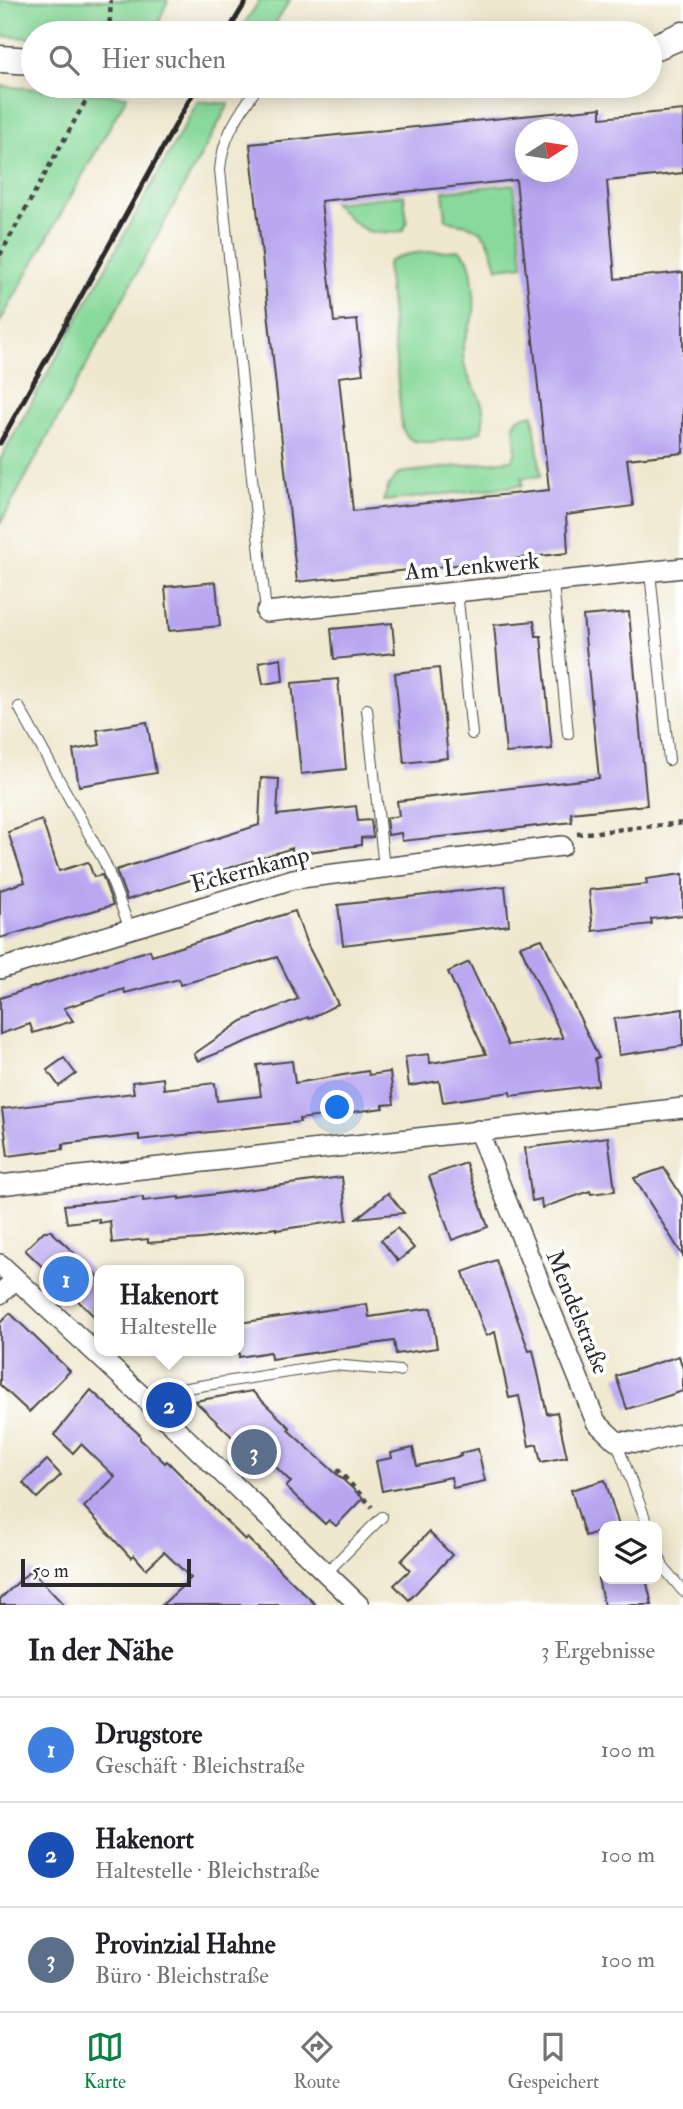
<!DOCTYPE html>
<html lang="de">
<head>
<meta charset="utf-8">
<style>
	:root { --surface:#fff; --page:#f2f2f2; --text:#202124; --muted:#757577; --line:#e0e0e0; --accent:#0b8043 }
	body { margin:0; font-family:"IM FELL Double Pica",serif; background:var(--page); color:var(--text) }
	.controls { position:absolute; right:21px; bottom:21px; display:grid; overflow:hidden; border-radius:14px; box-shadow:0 4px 18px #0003 }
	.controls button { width:63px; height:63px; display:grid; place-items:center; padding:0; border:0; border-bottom:2px solid var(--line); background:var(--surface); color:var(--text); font:35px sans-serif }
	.compass { position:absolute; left:515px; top:119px; width:63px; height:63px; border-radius:50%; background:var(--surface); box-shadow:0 4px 18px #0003; rotate:78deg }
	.scale { position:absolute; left:21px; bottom:18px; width:170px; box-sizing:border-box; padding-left:7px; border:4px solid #2b2b2b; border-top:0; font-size:19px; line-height:24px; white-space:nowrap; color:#2b2b2b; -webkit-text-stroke:5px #fff; paint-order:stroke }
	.you { position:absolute; left:338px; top:1108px; width:24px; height:24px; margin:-18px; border:5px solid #fff; border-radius:50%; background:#1a73e8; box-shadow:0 0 0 10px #1a73e833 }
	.badge { display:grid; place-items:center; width:46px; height:46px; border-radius:50%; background:var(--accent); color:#fff; font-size:23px; font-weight:700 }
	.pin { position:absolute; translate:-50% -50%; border:4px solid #fff; box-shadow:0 2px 7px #0006 }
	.popup { position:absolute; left:94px; top:1265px; width:150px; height:91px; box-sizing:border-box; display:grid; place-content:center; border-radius:14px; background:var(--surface); filter:drop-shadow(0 2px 5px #0005); font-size:23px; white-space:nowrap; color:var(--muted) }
	.popup b { font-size:26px; color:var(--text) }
	.popup::after { content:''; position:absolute; left:50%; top:100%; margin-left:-14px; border:14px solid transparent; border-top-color:var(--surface) }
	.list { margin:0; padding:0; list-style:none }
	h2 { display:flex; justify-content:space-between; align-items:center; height:91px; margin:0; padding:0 28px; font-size:30px }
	h2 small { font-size:23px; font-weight:400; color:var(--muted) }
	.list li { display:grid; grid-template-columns:46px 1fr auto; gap:21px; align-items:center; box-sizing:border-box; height:105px; padding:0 28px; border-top:2px solid var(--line) }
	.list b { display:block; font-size:26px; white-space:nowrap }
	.list p { margin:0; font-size:23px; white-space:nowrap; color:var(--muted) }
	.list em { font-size:23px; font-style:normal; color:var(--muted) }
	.icon { flex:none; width:38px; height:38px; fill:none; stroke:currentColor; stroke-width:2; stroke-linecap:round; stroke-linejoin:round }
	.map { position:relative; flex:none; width:683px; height:1605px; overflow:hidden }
	.search { position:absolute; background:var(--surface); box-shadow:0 4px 18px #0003; left:21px; right:21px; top:21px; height:77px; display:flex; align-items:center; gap:18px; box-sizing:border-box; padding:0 24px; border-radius:38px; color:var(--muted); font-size:26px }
	.sheet { height:406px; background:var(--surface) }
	nav { display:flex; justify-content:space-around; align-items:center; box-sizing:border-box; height:98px; border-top:2px solid var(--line); background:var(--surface); font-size:19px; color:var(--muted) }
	nav a { display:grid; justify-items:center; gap:4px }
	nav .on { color:var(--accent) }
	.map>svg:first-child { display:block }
</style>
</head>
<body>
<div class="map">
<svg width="683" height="1605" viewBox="0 0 683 1605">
	<rect width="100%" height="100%" fill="#fff"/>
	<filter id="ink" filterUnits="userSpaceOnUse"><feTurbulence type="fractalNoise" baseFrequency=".0143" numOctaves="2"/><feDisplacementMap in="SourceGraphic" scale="14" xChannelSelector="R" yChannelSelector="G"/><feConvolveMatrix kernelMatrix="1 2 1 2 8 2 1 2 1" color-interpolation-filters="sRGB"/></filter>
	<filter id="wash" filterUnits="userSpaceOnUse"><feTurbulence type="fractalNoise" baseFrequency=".00686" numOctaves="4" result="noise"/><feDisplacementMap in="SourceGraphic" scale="28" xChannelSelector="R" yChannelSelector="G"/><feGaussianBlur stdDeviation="1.57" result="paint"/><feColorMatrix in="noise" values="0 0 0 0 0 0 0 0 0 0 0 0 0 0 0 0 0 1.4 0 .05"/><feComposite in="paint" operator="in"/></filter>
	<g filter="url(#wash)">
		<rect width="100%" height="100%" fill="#efe8cf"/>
		<!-- green -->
		<g fill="#88d99a" stroke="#5a8262" stroke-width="2">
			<polygon points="0,0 168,0 161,16 157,33 33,33 33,38 0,36"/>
			<polygon points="260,0 290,0 276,22 280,33 238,33"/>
			<polygon points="0,86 127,96 0,322"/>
			<polygon points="198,101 229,104 0,524 0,460"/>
			<path d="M514,184L523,265L497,268C491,248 490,232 467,225C459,223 453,224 446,219L443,191Z"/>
			<path d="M404,195L407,223L403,231C362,237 362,229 333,203Z"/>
			<path d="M459,250C463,253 468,257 469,262C473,273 475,301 474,311C472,326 462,338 463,353C463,386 492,395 481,431C468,437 426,446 412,440C406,437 404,433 402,427L387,264C399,250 440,252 459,250Z"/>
			<polygon points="533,414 541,476 522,478 523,485 383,501 389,485 399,473 511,460 516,453 514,425 518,418"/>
		</g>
		<g id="blocks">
			<!-- building -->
			<g fill="#b7a5f0" fill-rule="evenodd">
				<path d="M601,108V118L683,110V173L607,181L615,279L683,272V453L627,459L633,506L566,515L568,553L297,582L250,144ZM526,130H568V172H526ZM516,180L549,490L353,511L339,377L363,374L357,320L334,322L321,201Z"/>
				<polygon points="216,582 220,626 169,631 165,587"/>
				<polygon points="629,612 647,805 571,813 572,822 477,833 402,841 401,833 388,835 386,818 399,816 397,801 599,778 583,616"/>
				<polygon points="534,621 536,636 541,636 552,749 506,753 494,625"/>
				<polygon points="392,623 395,653 334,659 331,629"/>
				<polygon points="281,658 283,681 263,684 259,662"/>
				<polygon points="439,668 448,758 404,763 395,673"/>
				<polygon points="338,679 346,769 301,774 292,683"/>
				<polygon points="147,722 156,773 79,786 73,750 100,745 97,730"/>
				<polygon points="261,778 279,779 277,815 356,806 358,821 371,820 373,837 361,838 361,845 292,854 292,848 127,900 116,870 259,825"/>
				<polygon points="42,820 59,871 88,862 94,877 102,875 113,905 0,938 0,890 25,882 8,832"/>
				<polygon points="683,874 683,915 651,919 652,924 593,931 589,890 647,884 646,879"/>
				<polygon points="505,886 509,925 343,945 338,905"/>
				<polygon points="295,911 306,942 338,1004 309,1019 308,1017 198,1061 194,1054 242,1021 298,999 277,957 180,985 179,979 125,993 124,989 64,1008 73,1021 33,1033 30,1024 0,1034 0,998 111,962 150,950 152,956"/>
				<polygon points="542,939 599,1058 595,1058 598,1085 511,1096 510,1092 443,1102 439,1081 409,1086 405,1057 429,1054 430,1063 486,1054 448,972 469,962 508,1045 563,1038 520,946"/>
				<polygon points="683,1009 683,1046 619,1055 614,1019"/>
				<polygon points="64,1058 76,1074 59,1086 47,1070"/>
				<polygon points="292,1061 295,1083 368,1071 369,1075 390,1072 394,1104 383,1105 383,1108 299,1119 300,1122 139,1140 139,1135 63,1144 63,1149 8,1156 2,1109 134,1093 132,1082 163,1078 164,1089 215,1083 217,1101 261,1096 257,1065"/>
				<polygon points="608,1137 615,1191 591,1194 590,1191 542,1208 541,1199 532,1201 525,1148"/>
				<polygon points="466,1163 488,1227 452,1240 429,1176"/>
				<polygon points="664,1168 683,1198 683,1256 634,1178"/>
				<polygon points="342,1177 347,1220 276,1230 276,1228 202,1239 148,1243 148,1239 112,1243 110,1221 99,1223 99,1219 67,1223 64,1205 143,1197 143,1201 179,1197 179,1199"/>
				<polygon points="388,1193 404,1213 357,1218"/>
				<polygon points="397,1228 414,1248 398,1261 381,1240"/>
				<polygon points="44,1231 51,1231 99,1277 99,1321 25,1250"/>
				<polygon points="496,1260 529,1351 533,1350 547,1414 557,1412 567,1457 541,1462 537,1444 529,1446 519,1396 509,1398 495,1332 486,1336 463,1272"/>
				<polygon points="367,1304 369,1317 431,1308 437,1348 396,1354 394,1341 271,1359 270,1352 239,1357 239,1323"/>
				<polygon points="10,1313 70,1371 29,1412 0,1385 0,1323"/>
				<polygon points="679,1356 683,1369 683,1391 627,1409 616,1376"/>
				<polygon points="91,1390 140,1435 140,1439 165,1463 167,1461 245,1540 247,1538 316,1605 162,1605 191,1578 164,1552 146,1569 134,1555 131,1558 84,1507 115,1477 81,1444 73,1453 54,1435"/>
				<polygon points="252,1391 290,1428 288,1430 363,1498 336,1526 329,1520 325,1524 286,1487 291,1482 264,1455 257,1461 195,1401"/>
				<polygon points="413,1448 417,1466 461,1456 460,1453 478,1449 485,1481 453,1488 451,1477 382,1491 376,1461 392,1458 391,1453"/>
				<polygon points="47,1460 61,1475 37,1498 23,1483"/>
				<polygon points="605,1480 619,1526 604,1526 604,1530 585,1536 571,1490"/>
				<polygon points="429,1532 452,1555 409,1600 394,1585 410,1570 401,1561"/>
				<polygon points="31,1570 64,1605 0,1605 0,1599"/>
				<polygon points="598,1579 646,1579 652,1605 604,1605"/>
			</g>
		</g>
	</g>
	<g filter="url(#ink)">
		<use href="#blocks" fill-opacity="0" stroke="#484744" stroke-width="2"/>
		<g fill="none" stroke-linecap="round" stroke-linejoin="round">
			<!-- lane casing -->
			<g stroke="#484744" stroke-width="12">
				<g id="lane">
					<path d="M258,86C239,115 223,134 220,170L266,612"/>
					<polyline points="650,572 669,760"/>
					<polyline points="553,583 568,734"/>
					<polyline points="457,591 472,734"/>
					<polyline points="19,707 105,863 130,929"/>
					<polyline points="367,709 384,868"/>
					<polyline points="142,1395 333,1365 400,1371"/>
					<polyline points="616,1441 648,1526"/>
					<polyline points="657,1550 663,1567 683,1591"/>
					<polyline points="326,1573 382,1517"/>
				</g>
			</g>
			<!-- street casing -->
			<g stroke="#484744" stroke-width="22">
				<g id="street">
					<polyline points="266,612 683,568"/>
					<polyline points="0,969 293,879 562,846"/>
					<polyline points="478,1130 596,1422 616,1441 646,1443 683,1433"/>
					<polyline points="0,1185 683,1108"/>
					<polyline points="0,1264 141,1395 359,1605"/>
					<polyline points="0,1294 16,1279"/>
				</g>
			</g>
			<!-- secondary casing -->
			<g stroke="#484744" stroke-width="29">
				<g id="secondary">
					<polyline points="650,49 683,35"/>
					<polyline points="0,59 33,61"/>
				</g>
			</g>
			<!-- path -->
			<g stroke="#484744" stroke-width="4.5" stroke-dasharray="5 5" stroke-linecap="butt">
				<polyline points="109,33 111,0"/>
				<polyline points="0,255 90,93 90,86"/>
				<polyline points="577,834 683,823"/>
				<polyline points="337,1473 339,1471 372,1507"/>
			</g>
			<!-- lane -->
			<use href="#lane" stroke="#fff" stroke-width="10"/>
			<!-- street -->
			<use href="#street" stroke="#fff" stroke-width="19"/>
			<!-- secondary -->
			<use href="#secondary" stroke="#fff" stroke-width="26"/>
			<!-- rail -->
			<g stroke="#2b2b2b" stroke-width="5">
				<polyline points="227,33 247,0"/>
				<polyline points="0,443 197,86"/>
			</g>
		</g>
	</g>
	<g text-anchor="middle" stroke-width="7" stroke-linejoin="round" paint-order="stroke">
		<!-- street labels -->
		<g font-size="24" fill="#2b2b2b" stroke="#fff">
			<text transform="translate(472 566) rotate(-5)" y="8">Am Lenkwerk</text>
			<text transform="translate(250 869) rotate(-15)" y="8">Eckernkamp</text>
			<text transform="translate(578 1312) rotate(68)" y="8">Mendelstraße</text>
		</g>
	</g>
</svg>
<div class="controls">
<button><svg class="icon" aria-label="layers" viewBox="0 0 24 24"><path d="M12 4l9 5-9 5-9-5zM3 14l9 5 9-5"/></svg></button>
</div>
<svg class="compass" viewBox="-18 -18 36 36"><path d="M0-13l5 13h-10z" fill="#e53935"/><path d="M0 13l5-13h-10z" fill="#757577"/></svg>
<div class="scale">50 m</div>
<div class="you"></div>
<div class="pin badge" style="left:66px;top:1279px;background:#3f7fe0">1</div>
<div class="pin badge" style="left:169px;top:1405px;background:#1a4fb4">2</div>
<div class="popup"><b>Hakenort</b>Haltestelle</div>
<div class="pin badge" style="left:254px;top:1452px;background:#5c6f8a">3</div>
<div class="search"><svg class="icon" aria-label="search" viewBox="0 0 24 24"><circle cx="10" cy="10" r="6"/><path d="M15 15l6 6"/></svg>Hier suchen</div>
</div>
<section class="sheet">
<h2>In der Nähe<small>3 Ergebnisse</small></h2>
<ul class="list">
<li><span class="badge" style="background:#3f7fe0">1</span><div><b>Drugstore</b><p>Geschäft · Bleichstraße</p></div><em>100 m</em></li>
<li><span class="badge" style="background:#1a4fb4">2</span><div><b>Hakenort</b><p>Haltestelle · Bleichstraße</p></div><em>100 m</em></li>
<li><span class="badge" style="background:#5c6f8a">3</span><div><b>Provinzial Hahne</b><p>Büro · Bleichstraße</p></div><em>100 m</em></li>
</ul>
</section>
<nav>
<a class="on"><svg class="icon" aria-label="map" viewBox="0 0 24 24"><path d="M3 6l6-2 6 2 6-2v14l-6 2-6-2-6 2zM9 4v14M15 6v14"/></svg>Karte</a>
<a><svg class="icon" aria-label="directions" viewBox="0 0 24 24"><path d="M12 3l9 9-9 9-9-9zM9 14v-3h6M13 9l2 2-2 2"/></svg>Route</a>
<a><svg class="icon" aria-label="saved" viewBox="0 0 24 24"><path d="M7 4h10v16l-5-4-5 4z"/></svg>Gespeichert</a>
</nav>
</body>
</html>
